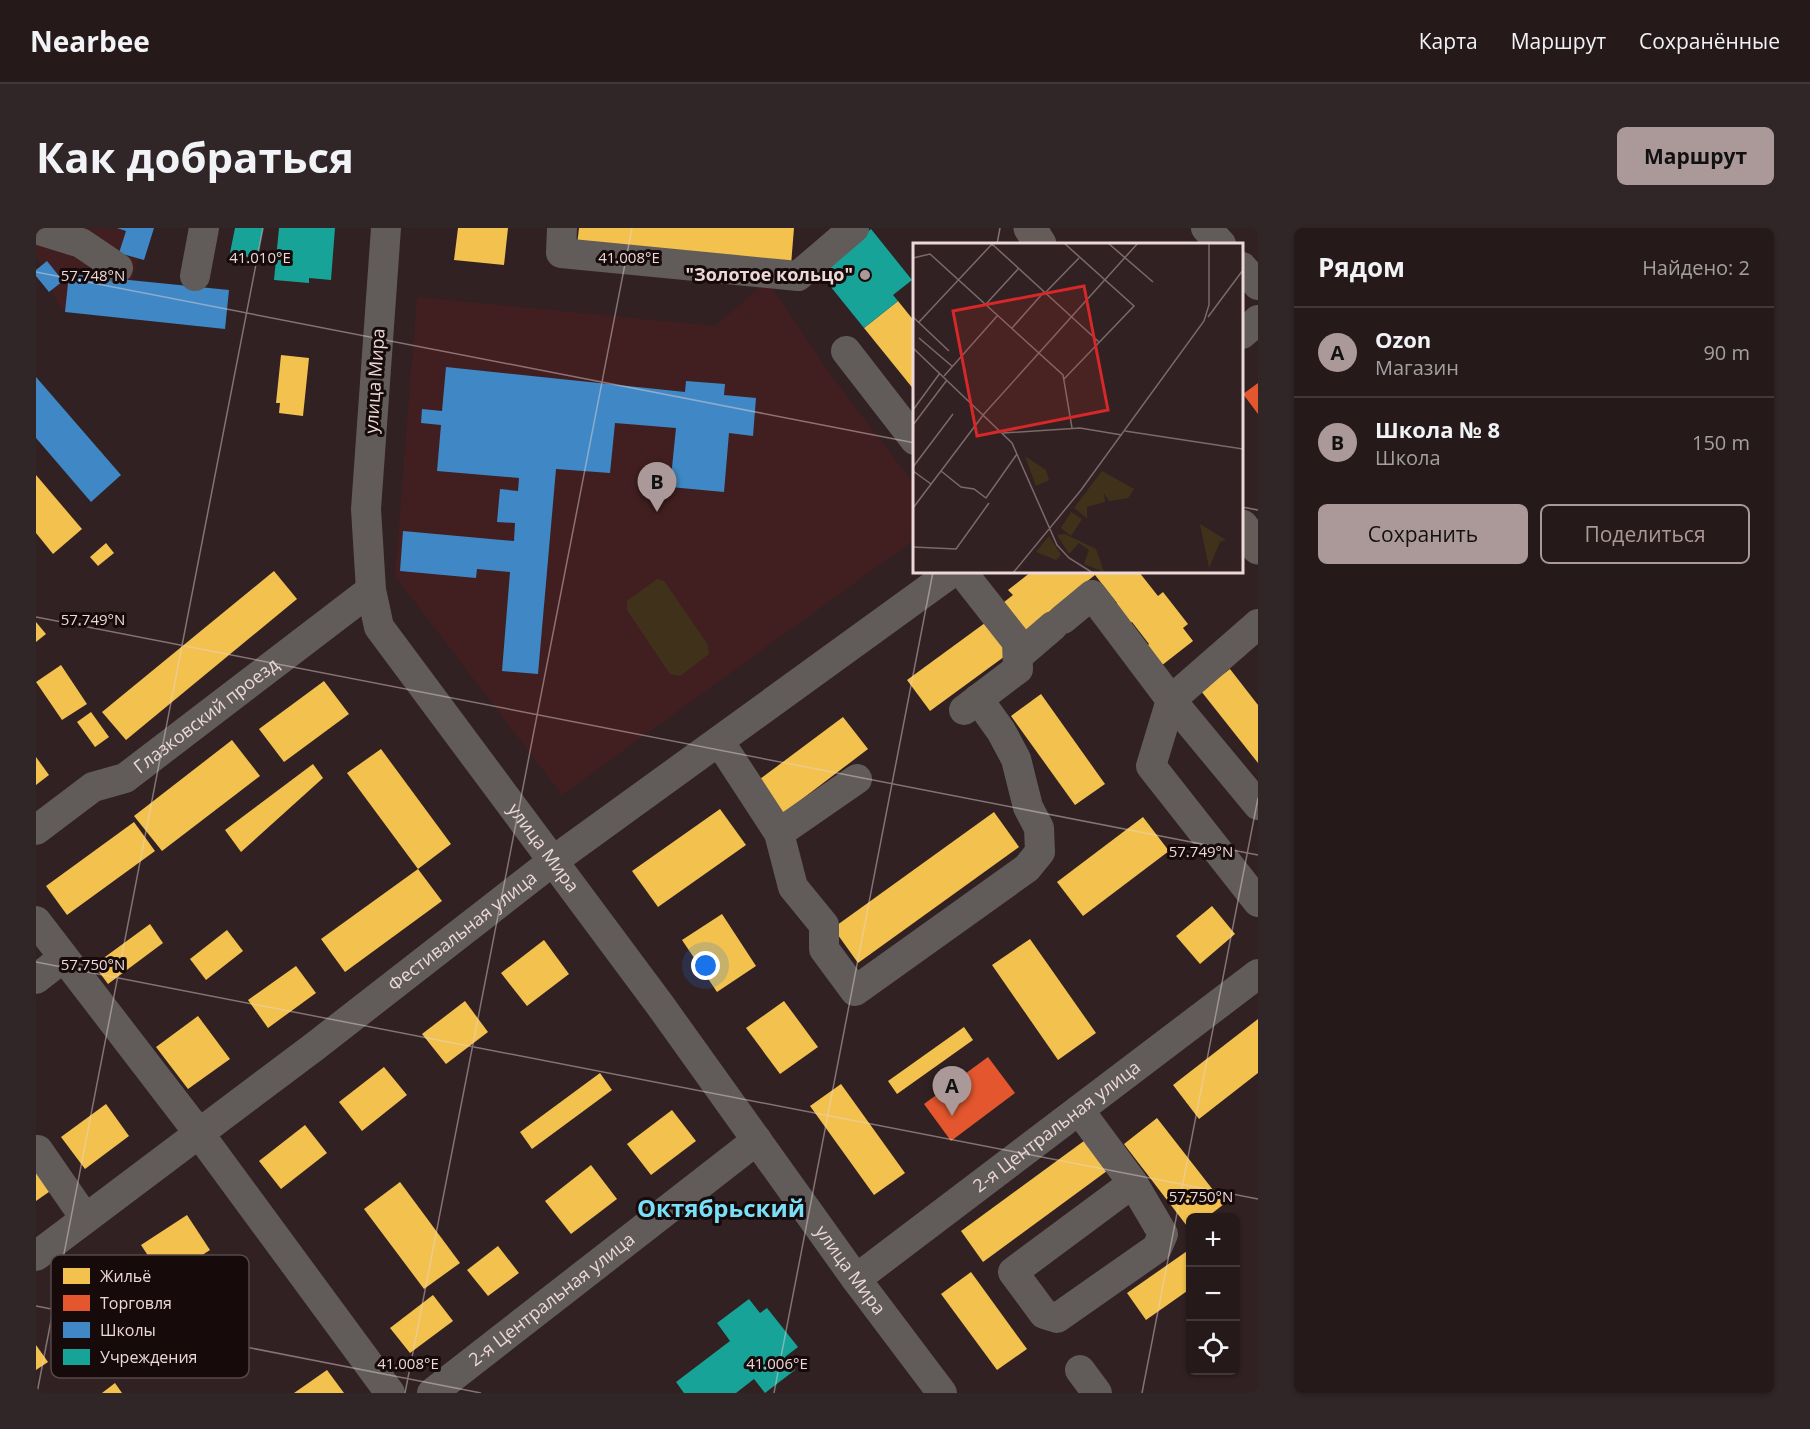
<!DOCTYPE html>
<html lang="ru">
<head>
<meta charset="utf-8">
<style>
	:root { --surface:#25191a; --page:#312627; --text:#f1f3f6; --muted:#a3a0a2; --line:#423839; --accent:#ab9898 }
	body { margin:0; font-family:"Open Sans",sans-serif; background:var(--page); color:var(--text) }
	.controls { position:absolute; right:18px; bottom:18px; display:grid; overflow:hidden; border-radius:9px; box-shadow:0 2px 4px #0004 }
	.controls button { width:54px; height:54px; display:grid; place-items:center; padding:0; border:0; border-bottom:2px solid var(--line); background:var(--surface); color:var(--text); font:30px sans-serif }
	.you { position:absolute; left:670px; top:738px; width:21px; height:21px; margin:-15px; border:4px solid #fff; border-radius:50%; background:#1a73e8; box-shadow:0 0 0 9px #1a73e833 }
	.badge { display:grid; place-items:center; width:39px; height:39px; border-radius:50%; background:var(--accent); color:#111; font-size:20px; font-weight:700 }
	.pin { position:absolute; translate:-50% -50px; filter:drop-shadow(0 2px 3px #0008) }
	.pin::after { content:''; position:absolute; top:32px; width:21px; height:18px; background:inherit; clip-path:polygon(0 0,100% 0,50% 100%) }
	.list { margin:0; padding:0; list-style:none }
	h2 { display:flex; justify-content:space-between; align-items:center; height:78px; margin:0; padding:0 24px; font-size:26px }
	h2 small { font-size:20px; font-weight:400; color:var(--muted) }
	.list li { display:grid; grid-template-columns:39px 1fr auto; gap:18px; align-items:center; box-sizing:border-box; height:90px; padding:0 24px; border-top:2px solid var(--line) }
	.list b { display:block; font-size:22px; white-space:nowrap }
	.list p { margin:0; font-size:20px; white-space:nowrap; color:var(--muted) }
	.list em { font-size:20px; font-style:normal; color:var(--muted) }
	.actions { display:flex; gap:12px; padding:18px 24px }
	.actions a { flex:1; padding:14px 0; border:2px solid var(--accent); border-radius:9px; text-align:center; font-size:21px; color:var(--accent) }
	.actions .main { background:var(--accent); color:#111 }
	.icon { flex:none; width:33px; height:33px; fill:none; stroke:currentColor; stroke-width:2; stroke-linecap:round; stroke-linejoin:round }
	.map { position:relative; flex:none; width:1222px; height:1165px; overflow:hidden; border-radius:9px }
	header { display:flex; align-items:center; gap:36px; box-sizing:border-box; height:84px; padding:0 30px; background:var(--surface); border-bottom:2px solid var(--line) }
	header strong { font-size:28px }
	nav { display:flex; gap:33px; margin-inline-start:auto; font-size:21px }
	.intro { display:flex; align-items:center; justify-content:space-between; box-sizing:border-box; height:144px; padding:0 36px }
	h1 { margin:0; font-size:42px }
	.button { padding:15px 27px; border-radius:9px; background:var(--accent); color:#111; font-size:21px; font-weight:700 }
	main { display:flex; gap:36px; padding:0 36px }
	aside { flex:1; background:var(--surface); border-radius:9px; box-shadow:0 2px 4px #0004 }
	.map>svg:first-child { display:block }
</style>
</head>
<body>
<header>
<strong>Nearbee</strong>
<nav><a>Карта</a><a>Маршрут</a><a>Сохранённые</a></nav>
</header>
<div class="intro"><h1>Как добраться</h1><a class="button">Маршрут</a></div>
<main>
<div class="map">
<svg width="1222" height="1165" viewBox="0 0 1222 1165">
	<rect width="100%" height="100%" fill="#312122"/>
	<!-- built -->
	<g fill="#411f20">
		<polygon points="0,0 118,0 108,32 102,31 97,52 117,54 114,93 24,81 0,27"/>
		<polygon points="731,53 798,151 878,256 878,312 526,567 359,348 381,69 679,98"/>
	</g>
	<!-- green -->
	<polygon fill="#40321a" points="621,351 628,353 672,417 673,426 644,448 634,446 591,382 591,373"/>
	<!-- homes -->
	<g fill="#f2c14e">
		<polygon points="422,0 472,0 468,37 418,32"/>
		<polygon points="543,0 758,0 755,37 541,17"/>
		<polygon points="862,73 879,94 879,163 828,100"/>
		<polygon points="245,127 273,130 267,188 243,185 244,175 240,175"/>
		<polygon points="0,247 46,301 17,326 0,305"/>
		<polygon points="70,315 78,325 62,338 54,329"/>
		<polygon points="238,343 261,371 90,512 66,484"/>
		<polygon points="995,344 1103,344 1122,368 1127,364 1152,396 1147,400 1157,413 1125,438 1110,419 1113,416 1096,394 1092,396 1078,377 1081,375 1059,347 1004,391 988,409 963,378 977,367 972,362"/>
		<polygon points="953,392 976,423 894,483 871,452"/>
		<polygon points="0,394 10,406 0,414"/>
		<polygon points="25,437 51,476 26,492 0,454"/>
		<polygon points="1194,441 1222,477 1222,535 1165,463"/>
		<polygon points="288,453 313,486 248,534 223,501"/>
		<polygon points="1005,466 1069,556 1039,577 975,488"/>
		<polygon points="55,484 73,509 59,519 41,494"/>
		<polygon points="807,489 832,521 745,587 720,554"/>
		<polygon points="196,512 224,548 126,623 98,588"/>
		<polygon points="345,521 415,616 382,641 311,545"/>
		<polygon points="0,529 13,547 0,557"/>
		<polygon points="277,536 287,550 205,624 189,602"/>
		<polygon points="684,581 710,617 622,679 596,643"/>
		<polygon points="958,584 983,619 822,735 797,700"/>
		<polygon points="1107,589 1133,623 1047,688 1021,654"/>
		<polygon points="98,594 119,623 31,687 10,658"/>
		<polygon points="382,641 406,673 309,744 285,711"/>
		<polygon points="1176,678 1199,706 1164,736 1140,708"/>
		<polygon points="686,686 720,738 681,764 646,712"/>
		<polygon points="114,696 127,715 72,756 58,737"/>
		<polygon points="191,702 207,723 170,752 154,731"/>
		<polygon points="994,711 1060,805 1022,832 956,737"/>
		<polygon points="508,712 533,746 491,778 465,745"/>
		<polygon points="260,738 280,765 232,800 212,772"/>
		<polygon points="429,773 452,804 410,836 386,806"/>
		<polygon points="748,773 782,819 744,846 710,800"/>
		<polygon points="162,788 194,831 152,861 120,819"/>
		<polygon points="1222,791 1222,845 1163,891 1137,857"/>
		<polygon points="928,799 937,812 861,866 852,853"/>
		<polygon points="348,839 371,867 326,903 303,874"/>
		<polygon points="564,845 576,862 496,921 484,904"/>
		<polygon points="805,856 869,945 838,967 774,878"/>
		<polygon points="70,876 93,908 49,941 25,909"/>
		<polygon points="636,882 660,913 615,947 591,916"/>
		<polygon points="1121,890 1188,976 1170,990 1154,990 1154,1002 1088,916"/>
		<polygon points="269,897 291,925 245,961 223,933"/>
		<polygon points="1052,910 1075,940 947,1034 925,1003"/>
		<polygon points="0,930 20,959 0,973"/>
		<polygon points="555,937 581,971 535,1006 509,973"/>
		<polygon points="364,954 424,1035 388,1061 328,981"/>
		<polygon points="151,987 174,1022 128,1052 105,1017"/>
		<polygon points="462,1018 483,1045 452,1068 431,1042"/>
		<polygon points="1154,1021 1154,1061 1110,1092 1091,1065"/>
		<polygon points="935,1044 991,1121 961,1142 905,1066"/>
		<polygon points="397,1067 417,1093 374,1125 354,1100"/>
		<polygon points="0,1117 12,1134 0,1142"/>
		<polygon points="291,1142 308,1165 258,1165"/>
		<polygon points="79,1155 86,1165 66,1165"/>
	</g>
	<!-- shops -->
	<g fill="#e4572e">
		<polygon points="1222,155 1222,186 1207,166"/>
		<polygon points="952,829 979,865 915,913 888,876"/>
	</g>
	<!-- schools -->
	<g fill="#3f88c5">
		<polygon points="81,0 118,0 108,32 83,25 90,3"/>
		<polygon points="11,33 27,53 13,64 0,48 0,42"/>
		<polygon points="33,46 193,62 189,101 29,84"/>
		<polygon points="410,139 649,164 650,153 689,156 688,167 720,170 717,208 693,205 688,264 634,259 640,200 579,195 574,245 520,241 502,446 466,443 474,344 441,341 440,350 364,343 367,303 478,313 479,295 461,294 464,261 482,263 483,250 401,243 405,197 385,195 386,181 406,183"/>
		<polygon points="0,149 85,247 55,274 0,210"/>
	</g>
	<!-- public -->
	<g fill="#17a398">
		<polygon points="199,0 227,0 221,31 194,25"/>
		<polygon points="243,0 299,0 295,52 273,50 273,55 238,52"/>
		<polygon points="835,1 876,52 857,67 862,73 828,100 782,43"/>
		<polygon points="713,1071 724,1085 731,1080 762,1119 749,1129 759,1142 729,1165 718,1151 700,1165 648,1165 640,1154 694,1113 681,1095"/>
	</g>
	<g fill="none" stroke-linecap="round" stroke-linejoin="round">
		<!-- minor -->
		<g stroke="#615c59" stroke-width="30">
			<path id="s1" d="M350,0L330,281L335,362L343,399L624,777L820,1051L906,1165"/>
			<polyline points="526,0 525,25 762,48 818,0"/>
			<polyline points="1170,0 1185,16"/>
			<polyline points="0,1 45,15 82,40"/>
			<polyline points="1206,39 1222,57"/>
			<polyline points="159,48 168,0"/>
			<polyline points="1206,106 1222,92"/>
			<polyline points="810,123 879,212"/>
			<polyline points="926,344 981,414 982,441 928,482"/>
			<polyline points="1027,391 1056,367 1135,472 1222,577"/>
			<polyline points="1222,396 1135,472 1115,538 1222,674"/>
			<polyline points="982,428 1017,398"/>
			<polyline points="683,513 743,605 821,551"/>
			<path id="s2" d="M0,602L57,559L89,550L335,362"/>
			<polyline points="743,605 757,659 788,697 788,721 819,763 991,640 1004,624 1003,600 992,579 980,531 965,503 942,471"/>
			<polyline points="0,693 162,904 354,1165"/>
			<polyline points="0,751 27,730"/>
			<polyline points="1043,882 1097,955 1127,1006 1121,1020 1021,1090 1008,1086 977,1044 1097,955"/>
			<polyline points="0,923 2,922 49,990"/>
			<path id="s3" d="M0,1028L278,819L517,633L916,344"/>
			<path id="s4" d="M820,1051L1222,746"/>
			<polyline points="1044,1142 1061,1165"/>
			<path id="s5" d="M396,1165L721,912"/>
		</g>
		<!-- major -->
		<g stroke="#655c59" stroke-width="33">
			<polyline points="994,0 1004,16"/>
			<polyline points="1206,298 1222,320"/>
		</g>
	</g>
	<!-- ticks -->
	<path fill="none" stroke="#ecd8d8" stroke-width="1.5" stroke-opacity="0.45" d="M961,16L964,0M0,44L879,215M1206,279L1222,282M0,389L1222,627M0,734L1222,971M0,1078L445,1165M1,1165L227,0M369,1165L596,0M738,1165L897,344M1106,1165L1222,570"/>
	<!-- markers -->
	<circle fill="#ab9898" stroke="#160a0a" stroke-width="2" cx="829" cy="47" r="6"/>
	<g text-anchor="middle" stroke-width="6" stroke-linejoin="round" paint-order="stroke">
		<!-- poi labels -->
		<g font-size="18" font-weight="bold" fill="#ecd8d8" stroke="#160a0a" text-anchor="end">
			<text x="817" y="53">"Золотое кольцо"</text>
		</g>
		<!-- street labels -->
		<g font-size="18" fill="#ecd8d8" stroke="#160a0a">
			<text transform="translate(339 153) rotate(-86)" y="6">улица Мира</text>
			<text dy="6" stroke="none"><textPath href="#s2" startOffset="207">Глазковский проезд</textPath></text>
			<text dy="6" stroke="none"><textPath href="#s1" startOffset="676">улица Мира</textPath></text>
			<text dy="6" stroke="none"><textPath href="#s3" startOffset="536">Фестивальная улица</textPath></text>
			<text dy="6" stroke="none"><textPath href="#s4" startOffset="252">2-я Центральная улица</textPath></text>
			<text dy="6" stroke="none"><textPath href="#s1" startOffset="1198">улица Мира</textPath></text>
			<text dy="6" stroke="none"><textPath href="#s5" startOffset="152">2-я Центральная улица</textPath></text>
		</g>
		<!-- district labels -->
		<g font-size="24" font-weight="bold" fill="#79dff6" stroke="#160a0a">
			<text x="685" y="989">Октябрьский</text>
		</g>
	</g>
	<!-- overview -->
	<g transform="translate(877 15)">
		<rect width="330" height="330" fill="#312122"/>
		<path d="M112,213L133,227L136,237L123,243ZM189,228L221,246L215,255L196,258L191,250L192,259L174,264V275L161,265ZM158,269L169,276L158,293L148,285ZM287,281L313,297L307,299L296,325ZM152,291L183,306L191,329L171,321L176,307L166,300L156,311L144,292ZM136,293L148,312L143,317L123,309Z" fill="#40321a"/>
		<path fill="none" stroke="#7c6a6b" stroke-width="1.5" d="M151,0L221,63L151,136M195,0L240,39M79,1L186,99M0,15L17,11L150,132L159,185M132,50L166,15M73,61L106,25M0,74L36,108M295,74L330,27M6,79L80,0M99,85L131,49M6,95L40,124M0,105L99,200L144,302L156,315L180,330M31,133L85,72M0,167L27,130M0,182L34,137M212,188L330,206M90,190L167,185L209,192M0,224L40,171M0,228L18,241M28,228L48,244L61,246L73,255L104,211M0,265L71,171L225,0M0,304L43,306L76,260M100,330L168,247L291,78L296,62V0"/>
		<path fill="#d62828" fill-opacity="0.15" stroke="#d62828" stroke-width="3" d="M171,43L195,167L64,193L40,68Z"/>
		<rect width="330" height="330" fill="none" stroke="#ecd8d8" stroke-width="3"/>
	</g>
	<!-- legend -->
	<rect x="15" y="1027" width="198" height="123" rx="9" fill="#160a0a" stroke="#564848" stroke-width="1.5"/>
	<rect x="27" y="1040" width="27" height="16" fill="#f2c14e"/>
	<rect x="27" y="1067" width="27" height="16" fill="#e4572e"/>
	<rect x="27" y="1094" width="27" height="16" fill="#3f88c5"/>
	<rect x="27" y="1121" width="27" height="16" fill="#17a398"/>
	<g font-size="16" fill="#ecd8d8">
		<text x="64" y="1054">Жильё</text>
		<text x="64" y="1081">Торговля</text>
		<text x="64" y="1108">Школы</text>
		<text x="64" y="1135">Учреждения</text>
	</g>
	<g font-size="15" text-anchor="middle" fill="#ecd8d8" stroke="#160a0a" stroke-width="6" stroke-linejoin="round" paint-order="stroke">
		<text x="224" y="35">41.010°E</text>
		<text x="593" y="35">41.008°E</text>
		<text x="57" y="53">57.748°N</text>
		<text x="57" y="397">57.749°N</text>
		<text x="1165" y="629">57.749°N</text>
		<text x="57" y="742">57.750°N</text>
		<text x="1165" y="974">57.750°N</text>
		<text x="372" y="1141">41.008°E</text>
		<text x="741" y="1141">41.006°E</text>
	</g>
</svg>
<div class="controls">
<button>+</button>
<button>−</button>
<button><svg class="icon" aria-label="locate" viewBox="0 0 24 24"><circle cx="12" cy="12" r="6"/><path d="M12 2v4M12 18v4M2 12h4M18 12h4"/></svg></button>
</div>
<div class="you"></div>
<div class="pin badge" style="left:916px;top:888px">A</div>
<div class="pin badge" style="left:621px;top:284px">B</div>
</div>
<aside>
<h2>Рядом<small>Найдено: 2</small></h2>
<ul class="list">
<li><span class="badge">A</span><div><b>Ozon</b><p>Магазин</p></div><em>90 m</em></li>
<li><span class="badge">B</span><div><b>Школа № 8</b><p>Школа</p></div><em>150 m</em></li>
</ul>
<div class="actions"><a class="main">Сохранить</a><a>Поделиться</a></div>
</aside>
</main>
</body>
</html>
